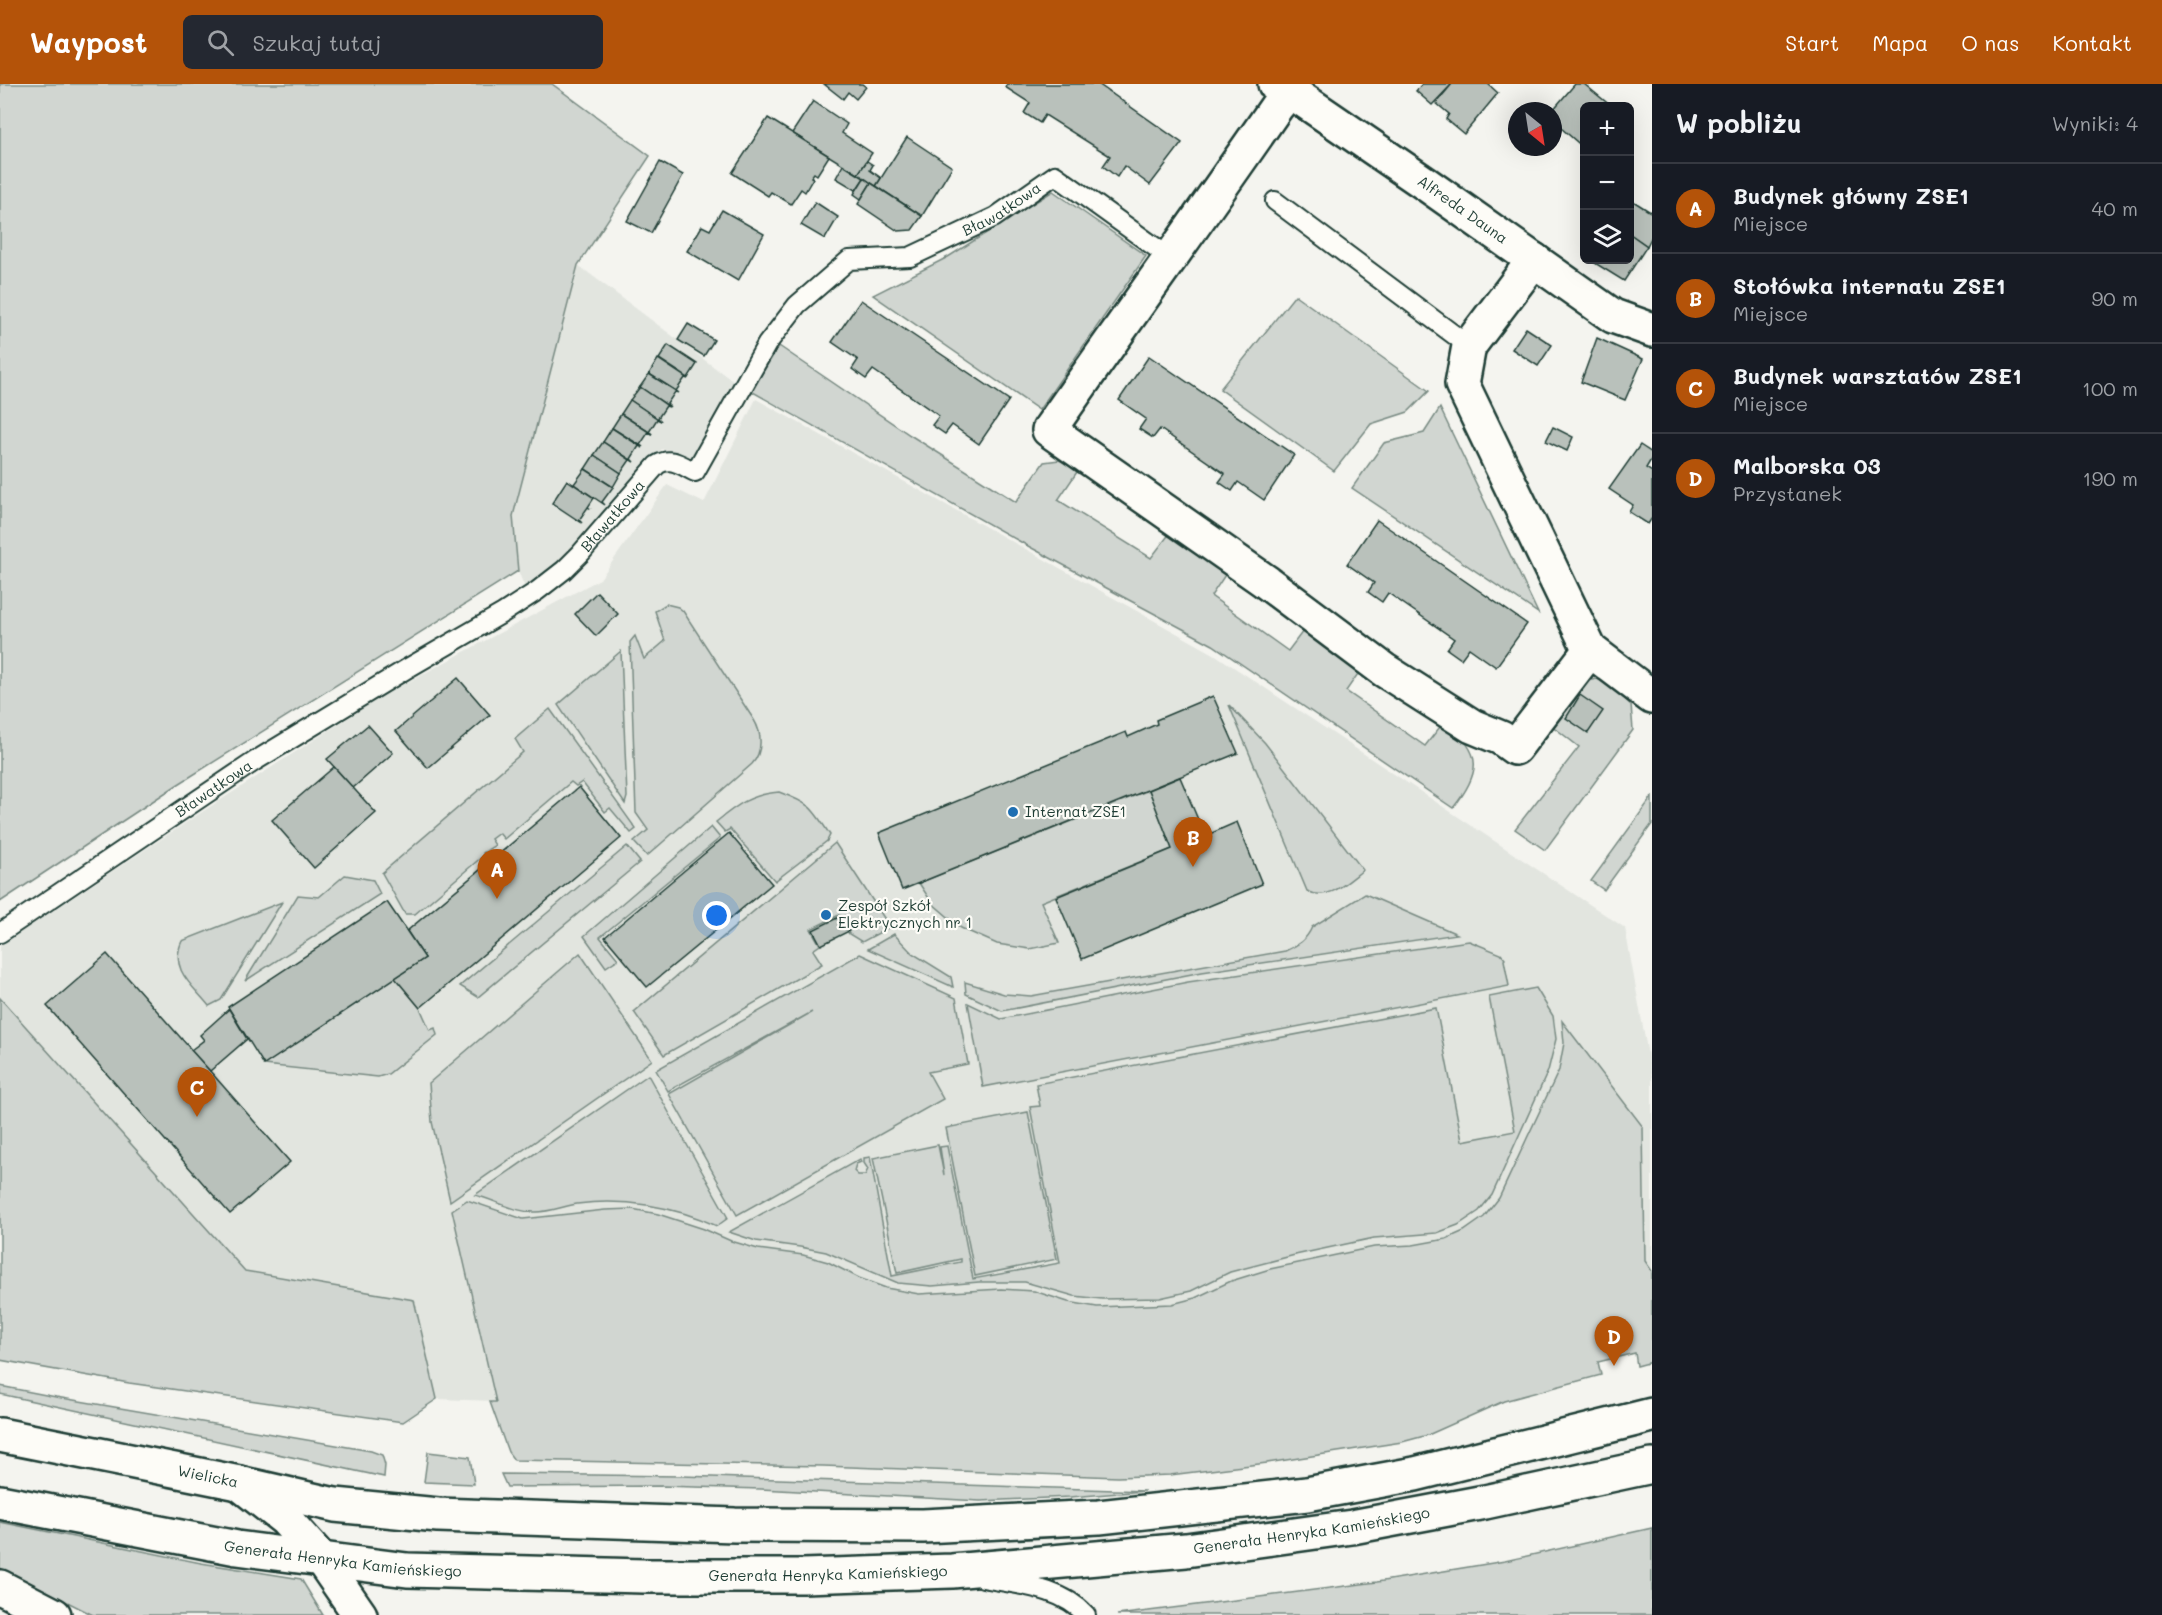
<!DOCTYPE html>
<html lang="pl">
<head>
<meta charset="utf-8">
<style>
	:root { --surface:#171b24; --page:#242831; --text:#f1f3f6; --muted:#9ea1a6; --line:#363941; --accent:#b45309 }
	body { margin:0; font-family:Mali,sans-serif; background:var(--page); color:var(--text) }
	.controls { position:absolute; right:18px; top:18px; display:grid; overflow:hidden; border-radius:9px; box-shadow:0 6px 24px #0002 }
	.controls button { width:54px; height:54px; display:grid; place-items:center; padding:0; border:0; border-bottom:2px solid var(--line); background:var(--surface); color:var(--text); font:30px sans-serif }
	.compass { position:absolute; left:1508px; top:18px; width:54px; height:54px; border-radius:50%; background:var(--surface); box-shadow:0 6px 24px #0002; rotate:150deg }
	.you { position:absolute; left:717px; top:832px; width:21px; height:21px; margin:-15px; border:4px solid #fff; border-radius:50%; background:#1a73e8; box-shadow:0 0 0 9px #1a73e833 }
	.badge { display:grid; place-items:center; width:39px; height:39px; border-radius:50%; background:var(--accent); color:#fff; font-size:20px; font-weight:700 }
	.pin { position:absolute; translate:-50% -50px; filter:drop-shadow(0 2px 3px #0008) }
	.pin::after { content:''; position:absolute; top:32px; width:21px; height:18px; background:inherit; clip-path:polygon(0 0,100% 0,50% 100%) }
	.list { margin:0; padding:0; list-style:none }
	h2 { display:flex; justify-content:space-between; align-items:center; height:78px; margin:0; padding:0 24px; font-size:26px }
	h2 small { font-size:20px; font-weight:400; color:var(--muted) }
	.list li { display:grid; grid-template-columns:39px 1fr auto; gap:18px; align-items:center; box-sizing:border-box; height:90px; padding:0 24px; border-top:2px solid var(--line) }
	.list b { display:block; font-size:22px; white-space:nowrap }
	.list p { margin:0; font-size:20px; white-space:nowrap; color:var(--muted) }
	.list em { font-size:20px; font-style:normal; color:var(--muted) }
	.icon { flex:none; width:33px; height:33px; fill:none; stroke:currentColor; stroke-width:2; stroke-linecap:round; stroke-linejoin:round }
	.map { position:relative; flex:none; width:1652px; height:1531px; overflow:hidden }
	header { display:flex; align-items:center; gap:36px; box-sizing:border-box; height:84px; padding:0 30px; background:var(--accent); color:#fff }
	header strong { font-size:28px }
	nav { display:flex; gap:33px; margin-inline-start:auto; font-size:21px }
	.search { width:420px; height:54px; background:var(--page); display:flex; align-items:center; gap:15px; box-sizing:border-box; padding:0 21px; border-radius:9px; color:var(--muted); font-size:22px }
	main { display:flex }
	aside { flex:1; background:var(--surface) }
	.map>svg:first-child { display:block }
</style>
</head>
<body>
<header>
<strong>Waypost</strong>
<div class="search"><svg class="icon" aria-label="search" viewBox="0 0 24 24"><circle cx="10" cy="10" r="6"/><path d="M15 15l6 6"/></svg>Szukaj tutaj</div>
<nav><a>Start</a><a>Mapa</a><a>O nas</a><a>Kontakt</a></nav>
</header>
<main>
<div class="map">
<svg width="1652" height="1531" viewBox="0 0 1652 1531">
	<rect width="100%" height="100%" fill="#f4f4ef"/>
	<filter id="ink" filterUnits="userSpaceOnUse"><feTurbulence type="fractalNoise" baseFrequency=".0167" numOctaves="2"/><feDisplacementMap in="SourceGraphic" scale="12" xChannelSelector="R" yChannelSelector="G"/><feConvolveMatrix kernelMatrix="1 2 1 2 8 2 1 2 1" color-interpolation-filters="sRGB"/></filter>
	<g filter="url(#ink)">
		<!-- built -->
		<g fill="#e2e5df">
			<polygon points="578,181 734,298 689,377 662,365 564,481 526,506 518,487 513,432"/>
			<polygon points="756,315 1214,570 1625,844 1652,993 1652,1232 814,1328 437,1315 0,1111 0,862 208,724 384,611 600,495 667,401 704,419"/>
		</g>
		<!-- green -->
		<g fill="#d1d6d1" stroke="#788a82" stroke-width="1.5">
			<polygon points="0,0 552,0 650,72 578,181 513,432 518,487 177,701 0,818"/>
			<polygon points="1053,107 1146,172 1039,326 873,211 948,173"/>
			<polygon points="1295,211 1429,307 1408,328 1371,340 1334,387 1220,305"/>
			<path d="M779,262L910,351L1016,418L1044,378L1059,376L1079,385L1058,416L1151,474L1170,449L1225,491L1211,512L1288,567L1303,547H1313L1360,587L1346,607L1425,662L1439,644L1446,641C1485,668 1480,690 1453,724L1213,561L1028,462L751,307Z"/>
			<polygon points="1440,324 1538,529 1352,404 1384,359 1424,349"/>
			<path d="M666,520L678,523L683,527L754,636C762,649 763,668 752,680L647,772L634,758L648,746L636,729L630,558L635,552L644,575L665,557L655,527Z"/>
			<polygon points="621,567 627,713 625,720 558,621"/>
			<polygon points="1597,595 1609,600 1631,621 1633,646 1545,766 1515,745 1579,663 1551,641 1586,597"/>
			<path d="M1229,621L1265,659L1363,786C1346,799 1328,818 1307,807Z"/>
			<polygon points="550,625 636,745 631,749 610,724 605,728 582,698 576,702 571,698 504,755 499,749 491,755 495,761 483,769 483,772 415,830 405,830 382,789 523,668 515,655"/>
			<polygon points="1149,706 1172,765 1041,818 1059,859 1030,865 997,860 961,844 932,819 919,799"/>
			<path d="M779,708C811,720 812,723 830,751L827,757L775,797L730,745L725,748L716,738C737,721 751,710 779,708Z"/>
			<polygon points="1652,713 1652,740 1604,806 1591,797"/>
			<polygon points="711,743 720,754 600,853 618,875 606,883 584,852"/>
			<polygon points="835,759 890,843 862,858 849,850 839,831 811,845 820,861 813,866 822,880 664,971 634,928"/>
			<polygon points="627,762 640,778 478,913 460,902"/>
			<polygon points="345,791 373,796 380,810 245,897 298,811 319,813"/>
			<path d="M1365,810L1457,850L1202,888L1002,927L966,910L965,898L1004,910L1031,912L1285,867C1297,861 1306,857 1312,843Z"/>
			<path d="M282,818L221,916L209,922C192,901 169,885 182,857Z"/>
			<polygon points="894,850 912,869 951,893 953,903 868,865"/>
			<polygon points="1469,857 1501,870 1505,875 1504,876 1509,902 983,1003 968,919 1001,935 1188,898"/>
			<polygon points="580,869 652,976 450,1117 432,1038 429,999"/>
			<polygon points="860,870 956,914 968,980 928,988 943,1015 737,1131 669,1010 812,928 668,1007 656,986"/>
			<polygon points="395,894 420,924 430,946 435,944 437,951 388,990 378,993 264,981"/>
			<polygon points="1536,904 1553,932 1556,955 1548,987 1492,1111 1479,1127 1458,1141 1437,1149 1374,1154 1295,1171 1230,1188 1191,1207 1160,1214 1102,1215 1074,1212 1025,1198 979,1198 932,1202 898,1199 826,1168 800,1163 756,1157 729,1148 860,1075 861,1078 856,1080 854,1087 858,1091 865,1091 868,1085 864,1079 864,1074 870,1073 892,1192 961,1178 961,1175 897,1189 873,1074 938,1061 944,1091 940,1063 947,1062 973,1195 1060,1179 1030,1023 1040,1022 1036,1000 1436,924 1462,1057 1515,1047 1489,913"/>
			<polygon points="0,914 245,1187 414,1216 437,1315 403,1338 129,1299 0,1276"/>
			<polygon points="1562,937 1643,1043 1645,1177 1652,1187 1652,1278 1637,1282 1635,1269 1598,1278 1601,1291 1504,1317 1428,1351 1402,1358 1267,1379 1170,1391 1118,1393 823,1382 514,1376 508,1368 490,1318 496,1318 452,1126 467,1116 523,1135 605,1126 632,1125 658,1130 704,1145 731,1157 758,1165 803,1171 828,1178 859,1194 886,1204 919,1210 1001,1205 1034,1207 1068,1218 1097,1223 1172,1220 1195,1214 1231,1197 1270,1185 1374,1163 1413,1161 1446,1155 1464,1147 1484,1133 1499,1114 1559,986 1564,959"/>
			<path d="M648,991L728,1134L717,1142C674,1122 624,1114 577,1120C564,1122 550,1128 536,1128C516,1129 495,1116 475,1111Z"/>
			<polygon points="1028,1028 1057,1175 975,1192 946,1044"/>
			<polygon points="0,1302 56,1313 371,1367 382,1371 385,1381 384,1393 14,1313 0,1310"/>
			<polygon points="428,1368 470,1373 474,1400 424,1398"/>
			<polygon points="501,1390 682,1392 1145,1407 1070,1413 980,1417 761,1405 662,1402 507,1403"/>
			<polygon points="0,1438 201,1479 301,1495 323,1531 93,1531 0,1484"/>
			<polygon points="1652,1444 1652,1531 1117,1531 1377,1498 1505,1477"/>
		</g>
		<!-- building -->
		<g fill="#b9c1bb" stroke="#1f3d34" stroke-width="1.5">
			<polygon points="824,0 862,0 866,3 856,15 848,8 843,15"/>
			<polygon points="1007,0 1098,0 1182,59 1150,101 1124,82 1117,93 1103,82 1110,72 1045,31 1040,39 1024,29 1030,19 1005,3"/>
			<polygon points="1422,0 1452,0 1432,21 1416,7"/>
			<polygon points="1452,0 1488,0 1498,9 1464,50 1446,35 1449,30 1436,19"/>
			<polygon points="1575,0 1584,0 1611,22 1584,22 1584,64 1553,37 1552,27"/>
			<polygon points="813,17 847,40 842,49 872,69 858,90 792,49"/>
			<polygon points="768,34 829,72 817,91 814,89 811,93 813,94 805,108 801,105 791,120 771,108 768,112 732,89"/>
			<polygon points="907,53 952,83 922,132 876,102"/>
			<polygon points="867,77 873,81 870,86 881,94 876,102 858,90"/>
			<polygon points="660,78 683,91 651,149 627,137"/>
			<polygon points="843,81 864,94 856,106 836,94"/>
			<polygon points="864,94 871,99 861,115 854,110"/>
			<polygon points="871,99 922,132 912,146 898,147 858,120"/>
			<polygon points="1630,115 1652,129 1652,152 1647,162 1630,150"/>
			<polygon points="815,118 838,133 825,155 801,141"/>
			<polygon points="722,126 764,150 738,197 687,167 702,142 710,146"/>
			<polygon points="1630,150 1647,162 1624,197 1590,176 1630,176"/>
			<polygon points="861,216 1009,316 979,360 952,341 945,350 932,341 939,332 873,286 866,295 852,285 858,276 832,258"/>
			<polygon points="688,240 714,256 704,272 678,256"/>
			<polygon points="1526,244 1552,261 1538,282 1512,265"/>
			<polygon points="1597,254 1643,275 1625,316 1581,298"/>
			<polygon points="668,261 697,280 688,294 659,275"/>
			<polygon points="1149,272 1294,371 1264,416 1238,398 1232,407 1219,398 1225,390 1160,345 1153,354 1139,345 1146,335 1119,316"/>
			<polygon points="658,275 688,295 685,294 676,307 649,290"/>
			<polygon points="649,290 679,309 675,308 667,320 670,323 640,303"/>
			<polygon points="640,303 669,323 666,322 658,334 661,337 630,316"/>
			<polygon points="630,316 661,337 657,335 649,348 652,350 621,330"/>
			<polygon points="621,330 652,350 648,349 640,361 643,363 612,344"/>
			<polygon points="1553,343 1573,353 1567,367 1546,357"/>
			<polygon points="612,344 643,364 639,362 631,375 634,378 603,358"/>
			<polygon points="603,358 630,376 621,389 594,371"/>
			<polygon points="1640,361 1652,369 1652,374 1646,384 1652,388 1652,434 1648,440 1629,428 1633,421 1609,405"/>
			<polygon points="594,371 621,389 613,403 585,385"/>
			<polygon points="585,385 613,403 602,418 605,421 574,400"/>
			<polygon points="567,396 594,414 588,423 591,425 588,423 579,436 582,439 552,419"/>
			<polygon points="1377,436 1527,540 1496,583 1469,564 1461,575 1447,565 1454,555 1388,509 1382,518 1368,508 1374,499 1347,480"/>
			<polygon points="597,508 618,530 596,552 575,530"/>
			<polygon points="458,594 490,631 428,684 396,647"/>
			<polygon points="1580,611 1603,627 1588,649 1566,634"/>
			<polygon points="1213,612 1238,669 902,806 879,749 1126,648 1128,653 1157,640 1156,636"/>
			<polygon points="368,641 393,669 353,704 327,675"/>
			<polygon points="334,683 376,729 314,784 272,736"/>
			<polygon points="1180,693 1205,752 1237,738 1262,800 1082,875 1056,813 1172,765 1149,706"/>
			<polygon points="579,703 621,754 420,924 395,894 425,874 407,847"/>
			<polygon points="729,749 772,800 647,903 605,853"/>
			<polygon points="387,818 425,874 264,981 228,923"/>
			<polygon points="841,832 849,847 821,861 813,846"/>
			<polygon points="107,870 290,1078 230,1130 47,922"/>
			<polygon points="229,925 247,955 210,987 191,966 204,956 200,951"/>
		</g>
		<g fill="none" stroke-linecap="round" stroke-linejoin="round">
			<!-- lane casing -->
			<g stroke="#1f3d34" stroke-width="22">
				<g id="lane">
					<polyline points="1275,117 1469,262"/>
					<path id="s1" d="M0,849L255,677L408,584L503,529L537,507L564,486L581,469L657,381C671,372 681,381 695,388L767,260L797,221L849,176L910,173L995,133L1055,91L1169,173"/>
					<path d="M983,1494C1018,1501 1061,1503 1086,1531"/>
				</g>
			</g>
			<!-- street casing -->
			<g stroke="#1f3d34" stroke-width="38">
				<g id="street">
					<path id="s2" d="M1275,0L1290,7L1426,100L1613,232L1652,246"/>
					<path d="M1290,7L1277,22C1202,131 1124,238 1049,346L1265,497L1384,586L1472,642L1501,654L1515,664L1590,566"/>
					<polyline points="1534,176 1469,262 1462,300 1590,566 1652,613"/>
				</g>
			</g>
			<!-- secondary casing -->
			<g stroke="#1f3d34" stroke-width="38">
				<g id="secondary">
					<polyline points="239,1399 285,1435 322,1476 360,1531"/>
					<polyline points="0,1503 54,1531"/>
				</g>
			</g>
			<!-- primary casing -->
			<g stroke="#1f3d34" stroke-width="38">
				<g id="primary">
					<path id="s3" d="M0,1351L239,1399L335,1421L438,1431L735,1441L923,1442L1099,1433L1307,1410L1415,1390L1652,1331"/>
					<path id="s4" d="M0,1418L237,1464L407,1486L644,1492H803L952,1487L1186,1466L1352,1443L1485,1418L1652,1382"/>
				</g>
			</g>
			<!-- lane -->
			<use href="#lane" stroke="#fdfcf7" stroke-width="18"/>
			<!-- street -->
			<use href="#street" stroke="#fdfcf7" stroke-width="33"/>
			<!-- secondary -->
			<use href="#secondary" stroke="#fdfcf7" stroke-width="33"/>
			<!-- primary -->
			<use href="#primary" stroke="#fdfcf7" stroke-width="33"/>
		</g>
	</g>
	<!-- markers -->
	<g fill="#1f6fb2" stroke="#fdfcf7" stroke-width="2">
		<circle cx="1013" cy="728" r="6"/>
		<circle cx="826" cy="831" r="6"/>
	</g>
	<g text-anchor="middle" stroke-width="4.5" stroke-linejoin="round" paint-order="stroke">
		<!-- street labels -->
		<g font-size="15" fill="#1f3d34" stroke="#fdfcf7">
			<text dy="5" stroke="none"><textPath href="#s1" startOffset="1282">Bławatkowa</textPath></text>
			<text dy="5" stroke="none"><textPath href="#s2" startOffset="226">Alfreda Dauna</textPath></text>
			<text dy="5" stroke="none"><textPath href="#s1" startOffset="744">Bławatkowa</textPath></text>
			<text dy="5" stroke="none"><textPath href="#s1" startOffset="258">Bławatkowa</textPath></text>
			<text dy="5" stroke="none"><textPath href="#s3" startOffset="212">Wielicka</textPath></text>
			<text dy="5" stroke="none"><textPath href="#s4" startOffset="1320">Generała Henryka Kamieńskiego</textPath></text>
			<text dy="5" stroke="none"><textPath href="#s4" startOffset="348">Generała Henryka Kamieńskiego</textPath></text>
			<text dy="5" stroke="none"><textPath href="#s4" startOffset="834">Generała Henryka Kamieńskiego</textPath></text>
		</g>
		<!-- poi labels -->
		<g font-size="15" fill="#1f3d34" stroke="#fdfcf7" text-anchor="start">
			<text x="1025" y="733">Internat ZSE1</text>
			<text x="838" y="827">Zespół Szkół<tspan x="838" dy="17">Elektrycznych nr 1</tspan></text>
		</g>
	</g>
</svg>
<div class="controls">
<button>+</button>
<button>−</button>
<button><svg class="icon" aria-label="layers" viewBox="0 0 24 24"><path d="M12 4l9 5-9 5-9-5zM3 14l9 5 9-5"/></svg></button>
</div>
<svg class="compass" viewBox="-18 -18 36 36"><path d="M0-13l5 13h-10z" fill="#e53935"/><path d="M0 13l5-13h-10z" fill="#9ea1a6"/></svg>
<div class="you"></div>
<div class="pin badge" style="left:497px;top:815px">A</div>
<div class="pin badge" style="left:1193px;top:783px">B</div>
<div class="pin badge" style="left:197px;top:1033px">C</div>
<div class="pin badge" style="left:1614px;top:1282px">D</div>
</div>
<aside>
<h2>W pobliżu<small>Wyniki: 4</small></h2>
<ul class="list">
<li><span class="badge">A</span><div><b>Budynek główny ZSE1</b><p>Miejsce</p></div><em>40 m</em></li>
<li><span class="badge">B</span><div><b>Stołówka internatu ZSE1</b><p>Miejsce</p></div><em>90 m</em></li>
<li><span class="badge">C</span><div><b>Budynek warsztatów ZSE1</b><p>Miejsce</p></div><em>100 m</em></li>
<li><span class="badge">D</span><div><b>Malborska 03</b><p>Przystanek</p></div><em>190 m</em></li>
</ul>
</aside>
</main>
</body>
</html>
